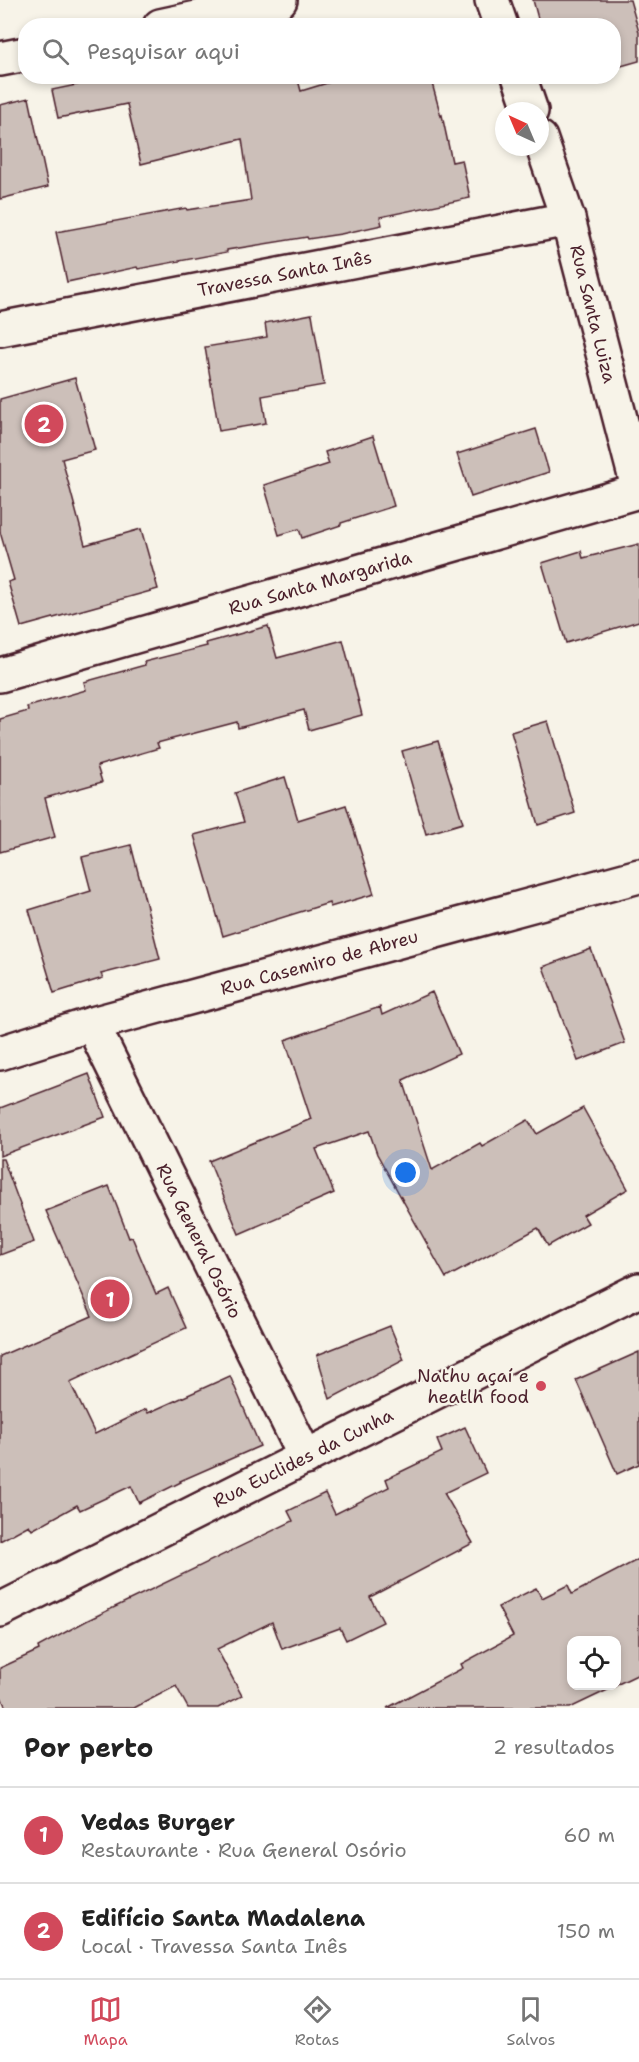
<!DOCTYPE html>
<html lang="pt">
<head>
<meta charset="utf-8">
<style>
	:root { --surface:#fff; --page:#f2f2f2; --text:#222; --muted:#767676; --line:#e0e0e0; --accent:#d1495b }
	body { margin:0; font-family:"Shantell Sans",sans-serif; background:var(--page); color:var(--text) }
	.controls { position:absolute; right:18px; bottom:18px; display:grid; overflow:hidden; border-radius:12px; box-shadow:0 3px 9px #0003 }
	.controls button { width:54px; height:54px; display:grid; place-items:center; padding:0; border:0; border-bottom:2px solid var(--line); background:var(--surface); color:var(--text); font:30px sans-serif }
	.compass { position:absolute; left:495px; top:102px; width:54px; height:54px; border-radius:50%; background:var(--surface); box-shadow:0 3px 9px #0003; rotate:316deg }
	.you { position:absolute; left:406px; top:1173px; width:21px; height:21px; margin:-15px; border:4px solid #fff; border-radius:50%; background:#1a73e8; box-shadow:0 0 0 9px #1a73e833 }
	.badge { display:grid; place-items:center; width:39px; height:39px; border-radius:50%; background:var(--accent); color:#fff; font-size:20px; font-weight:700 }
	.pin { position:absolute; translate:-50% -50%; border:3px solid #fff; box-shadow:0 2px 6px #0006 }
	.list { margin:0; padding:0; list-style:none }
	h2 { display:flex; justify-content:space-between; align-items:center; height:78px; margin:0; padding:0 24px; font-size:26px }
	h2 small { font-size:20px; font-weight:400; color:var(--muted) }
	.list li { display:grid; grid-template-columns:39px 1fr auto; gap:18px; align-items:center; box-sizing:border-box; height:96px; padding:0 24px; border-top:2px solid var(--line) }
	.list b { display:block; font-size:22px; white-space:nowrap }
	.list p { margin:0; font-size:20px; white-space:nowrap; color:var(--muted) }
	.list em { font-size:20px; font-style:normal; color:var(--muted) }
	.icon { flex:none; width:33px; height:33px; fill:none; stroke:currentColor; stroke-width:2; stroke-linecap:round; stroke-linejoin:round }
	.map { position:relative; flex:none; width:639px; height:1708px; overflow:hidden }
	.search { position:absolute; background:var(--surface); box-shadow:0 3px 9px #0003; left:18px; right:18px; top:18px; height:66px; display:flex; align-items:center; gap:15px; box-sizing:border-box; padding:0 21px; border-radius:24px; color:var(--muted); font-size:22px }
	.sheet { height:270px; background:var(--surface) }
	nav { display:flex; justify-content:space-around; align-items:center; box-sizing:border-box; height:84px; border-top:2px solid var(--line); background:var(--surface); font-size:16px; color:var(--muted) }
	nav a { display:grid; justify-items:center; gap:3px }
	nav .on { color:var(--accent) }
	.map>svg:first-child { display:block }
</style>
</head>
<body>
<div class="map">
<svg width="639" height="1708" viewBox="0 0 639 1708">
	<rect width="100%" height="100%" fill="#f7f3e8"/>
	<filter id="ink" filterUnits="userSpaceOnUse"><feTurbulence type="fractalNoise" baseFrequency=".0167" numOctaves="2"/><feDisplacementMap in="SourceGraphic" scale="12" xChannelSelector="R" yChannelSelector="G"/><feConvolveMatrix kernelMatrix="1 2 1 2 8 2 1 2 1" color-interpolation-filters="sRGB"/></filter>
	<g filter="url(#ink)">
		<!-- building -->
		<g fill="#ccbfb9" stroke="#4a1f2b" stroke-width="1.5">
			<polygon points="533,0 630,0 639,32 639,61 614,68 614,26 540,26"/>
			<polygon points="119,76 297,76 301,91 350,76 430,76 441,116 442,115 452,162 462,160 470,198 380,217 382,225 341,234 308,239 307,237 227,250 227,252 138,269 137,267 67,282 56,232 186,208 187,210 251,200 242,139 141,164 127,104 58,118 52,90"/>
			<polygon points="29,98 48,187 0,199 0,105"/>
			<polygon points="312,314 324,385 262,396 266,423 219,431 205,347 267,337 265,323"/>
			<polygon points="75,378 95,450 62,459 85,545 141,529 158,589 21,627 8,582 14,580 0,532 0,399"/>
			<polygon points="536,429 549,472 471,497 457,454"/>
			<polygon points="373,436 394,506 341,523 341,525 302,538 299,529 279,535 264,485 329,464 325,452"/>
			<polygon points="639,544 639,621 566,643 542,563 581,551 583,558"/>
			<polygon points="268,626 277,658 343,640 362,715 309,730 304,710 238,728 237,722 157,743 159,748 97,766 102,782 45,798 55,837 0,852 0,719 28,711 27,707 86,690 84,682 145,665 144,662 207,646 206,643"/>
			<polygon points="548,721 575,813 538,825 511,732"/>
			<polygon points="438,741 463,823 426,834 402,751"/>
			<polygon points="285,777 298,820 346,805 374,894 330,907 329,903 223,936 194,835 244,822 235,793"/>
			<polygon points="131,845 160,959 101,974 103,978 54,993 29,910 91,891 82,857"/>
			<polygon points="591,949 625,1043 578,1061 543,967"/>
			<polygon points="432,992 459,1054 403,1080 432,1170 480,1143 482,1146 528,1120 537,1134 583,1108 628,1189 583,1215 588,1223 548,1246 538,1228 446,1278 377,1154 369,1131 316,1149 334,1193 239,1234 209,1161 311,1119 285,1040 380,1007 382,1015"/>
			<polygon points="89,1074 105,1117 0,1156 0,1108"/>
			<polygon points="0,1159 3,1159 34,1242 0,1255"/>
			<polygon points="109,1186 129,1238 132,1237 156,1294 168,1288 186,1328 70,1382 95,1434 146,1409 148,1413 230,1376 260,1446 180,1481 181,1482 139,1503 131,1486 80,1510 77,1505 32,1530 29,1525 0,1541 0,1356 92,1316 46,1211"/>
			<polygon points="390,1326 404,1360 330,1399 317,1355"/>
			<polygon points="639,1352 639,1464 617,1474 576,1380"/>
			<polygon points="465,1427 486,1473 444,1493 473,1543 370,1597 383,1622 346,1640 340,1628 282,1649 272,1622 217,1649 242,1696 218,1708 188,1708 176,1686 134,1708 6,1708 0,1694 0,1668 39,1650 38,1647 86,1621 293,1521 288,1511 325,1493 335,1514 389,1487 386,1479 442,1452 437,1440"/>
			<polygon points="639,1559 639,1674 616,1685 616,1641 572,1641 572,1686 616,1686 570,1708 387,1708 463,1668 461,1664 513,1636 498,1607 536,1588 542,1598 568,1585 572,1594"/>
		</g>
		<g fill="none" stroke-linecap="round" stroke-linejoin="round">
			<!-- minor casing -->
			<g stroke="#4a1f2b" stroke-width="38">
				<g id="minor">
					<polyline points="492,0 501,26"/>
					<polyline points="160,26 280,0"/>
					<polyline points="0,59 26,54"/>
					<polyline points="519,76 531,111"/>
					<path id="s1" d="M0,329L568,219"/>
					<path id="s2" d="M0,675L639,491L568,219L540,138"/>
					<path id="s3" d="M92,1024L306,1458"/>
					<path id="s4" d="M0,1053L92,1024L639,876"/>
					<path id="s5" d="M0,1610L639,1290"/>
				</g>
			</g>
			<!-- minor -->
			<use href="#minor" stroke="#f7f3e8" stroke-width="33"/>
		</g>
	</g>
	<!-- markers -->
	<circle fill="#d1495b" stroke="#f7f3e8" stroke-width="2" cx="541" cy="1386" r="6"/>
	<g text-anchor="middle" stroke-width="4.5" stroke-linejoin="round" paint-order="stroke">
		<!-- street labels -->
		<g font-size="18" fill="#4a1f2b" stroke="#f7f3e8">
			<text dy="6" stroke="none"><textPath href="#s1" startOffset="290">Travessa Santa Inês</textPath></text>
			<text transform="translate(593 314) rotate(76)" y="6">Rua Santa Luiza</text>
			<text dy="6" stroke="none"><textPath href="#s2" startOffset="333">Rua Santa Margarida</textPath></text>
			<text dy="6" stroke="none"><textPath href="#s4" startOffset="332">Rua Casemiro de Abreu</textPath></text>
			<text dy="6" stroke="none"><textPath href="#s3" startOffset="242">Rua General Osório</textPath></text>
			<text dy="6" stroke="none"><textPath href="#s5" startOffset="339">Rua Euclides da Cunha</textPath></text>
		</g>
		<!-- poi labels -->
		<g font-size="18" fill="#4a1f2b" stroke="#f7f3e8" text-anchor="end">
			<text x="529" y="1382">Nathu açaí e<tspan x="529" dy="21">heatlh food</tspan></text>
		</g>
	</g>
</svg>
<div class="controls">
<button><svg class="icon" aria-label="locate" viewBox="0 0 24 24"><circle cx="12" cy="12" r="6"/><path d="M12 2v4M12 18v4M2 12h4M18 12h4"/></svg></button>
</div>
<svg class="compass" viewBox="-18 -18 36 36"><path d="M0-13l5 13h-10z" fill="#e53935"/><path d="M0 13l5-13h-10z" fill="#767676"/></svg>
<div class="you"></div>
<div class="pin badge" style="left:110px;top:1299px">1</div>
<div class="pin badge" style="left:44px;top:424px">2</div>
<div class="search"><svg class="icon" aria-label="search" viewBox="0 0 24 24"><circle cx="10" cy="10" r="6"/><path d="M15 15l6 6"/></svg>Pesquisar aqui</div>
</div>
<section class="sheet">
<h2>Por perto<small>2 resultados</small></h2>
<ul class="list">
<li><span class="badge">1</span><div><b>Vedas Burger</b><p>Restaurante · Rua General Osório</p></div><em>60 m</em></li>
<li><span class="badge">2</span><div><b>Edifício Santa Madalena</b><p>Local · Travessa Santa Inês</p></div><em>150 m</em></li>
</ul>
</section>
<nav>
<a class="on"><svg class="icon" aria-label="map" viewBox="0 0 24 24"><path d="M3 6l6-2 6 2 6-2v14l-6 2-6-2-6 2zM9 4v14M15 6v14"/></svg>Mapa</a>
<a><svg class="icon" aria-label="directions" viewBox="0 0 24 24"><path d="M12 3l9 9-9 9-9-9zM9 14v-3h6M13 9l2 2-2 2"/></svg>Rotas</a>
<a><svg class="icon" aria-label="saved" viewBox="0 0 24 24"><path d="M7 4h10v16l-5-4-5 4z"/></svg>Salvos</a>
</nav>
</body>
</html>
